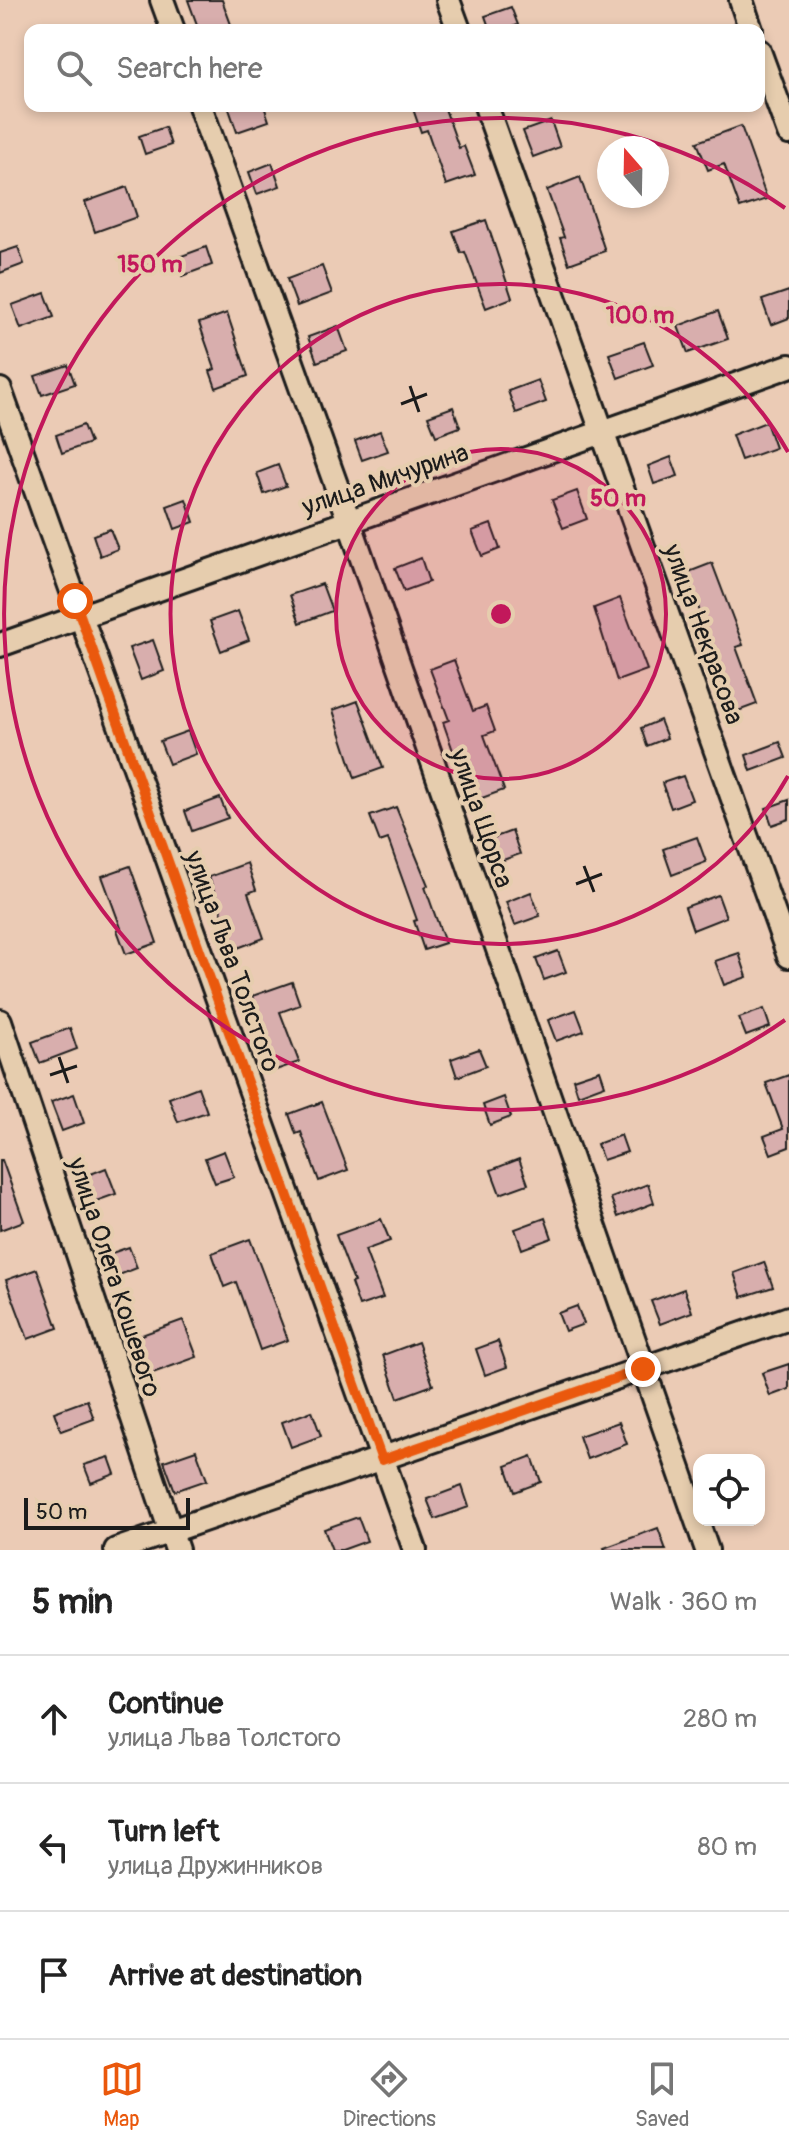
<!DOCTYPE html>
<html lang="en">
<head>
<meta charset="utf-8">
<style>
	:root { --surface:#fff; --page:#f6f6f6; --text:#222; --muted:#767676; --line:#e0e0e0; --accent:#ea580c }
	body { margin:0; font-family:Pangolin,sans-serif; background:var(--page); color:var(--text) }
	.controls { position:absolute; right:24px; bottom:24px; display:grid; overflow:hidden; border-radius:16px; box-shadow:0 4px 12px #0003 }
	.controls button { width:72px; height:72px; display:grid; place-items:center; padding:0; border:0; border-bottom:2px solid var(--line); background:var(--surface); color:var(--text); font:40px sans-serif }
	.compass { position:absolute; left:597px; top:136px; width:72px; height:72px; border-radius:50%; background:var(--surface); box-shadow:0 4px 12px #0003; rotate:340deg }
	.scale { position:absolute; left:24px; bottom:20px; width:166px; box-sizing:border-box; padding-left:8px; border:4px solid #1c1c1c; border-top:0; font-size:22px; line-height:28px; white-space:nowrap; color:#1c1c1c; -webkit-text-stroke:6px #e6cdae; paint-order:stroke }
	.stop { position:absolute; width:24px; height:24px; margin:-18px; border:6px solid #ea580c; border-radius:50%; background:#fff }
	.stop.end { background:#ea580c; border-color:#fff; box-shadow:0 2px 8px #0008 }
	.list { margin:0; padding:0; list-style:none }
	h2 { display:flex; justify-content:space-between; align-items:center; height:104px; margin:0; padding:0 32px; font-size:34px }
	h2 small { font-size:26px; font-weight:400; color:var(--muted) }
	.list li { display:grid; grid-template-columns:52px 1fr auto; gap:24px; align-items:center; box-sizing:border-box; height:128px; padding:0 32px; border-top:2px solid var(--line) }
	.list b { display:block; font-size:30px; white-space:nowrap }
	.list p { margin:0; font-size:26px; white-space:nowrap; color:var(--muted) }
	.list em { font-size:26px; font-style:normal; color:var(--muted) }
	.icon { flex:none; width:44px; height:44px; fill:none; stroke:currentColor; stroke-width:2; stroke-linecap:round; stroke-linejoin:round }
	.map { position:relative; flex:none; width:789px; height:1550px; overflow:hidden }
	.search { position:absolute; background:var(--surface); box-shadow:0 4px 12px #0003; left:24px; right:24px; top:24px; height:88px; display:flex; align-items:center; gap:20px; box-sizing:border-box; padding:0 28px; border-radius:16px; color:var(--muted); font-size:30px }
	.sheet { height:488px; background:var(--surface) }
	nav { display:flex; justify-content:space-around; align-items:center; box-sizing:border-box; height:112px; border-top:2px solid var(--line); background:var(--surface); font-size:22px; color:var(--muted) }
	nav a { display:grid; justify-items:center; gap:4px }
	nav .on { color:var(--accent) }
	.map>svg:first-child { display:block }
</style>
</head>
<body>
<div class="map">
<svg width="789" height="1550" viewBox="0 0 789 1550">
	<rect width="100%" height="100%" fill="#ebcbb5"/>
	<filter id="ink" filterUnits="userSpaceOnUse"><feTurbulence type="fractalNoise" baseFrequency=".0125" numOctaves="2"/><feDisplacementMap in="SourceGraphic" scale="16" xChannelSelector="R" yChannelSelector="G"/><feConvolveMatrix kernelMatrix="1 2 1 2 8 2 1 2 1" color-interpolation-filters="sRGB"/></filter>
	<g filter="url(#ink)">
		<!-- building -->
		<g fill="#d8aead" stroke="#1c1c1c" stroke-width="2">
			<polygon points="188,0 222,0 233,30 199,30"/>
			<polygon points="511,7 518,25 503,30 490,30 485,16"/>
			<polygon points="228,106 264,106 269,121 237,132"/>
			<polygon points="422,106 444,106 459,148 464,146 475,175 446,185 427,130 421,132 413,109"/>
			<polygon points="551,121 560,147 533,157 523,131"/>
			<polygon points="741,126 767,199 740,208 724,164 708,170 697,142"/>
			<polygon points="165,127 171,145 145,154 139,136"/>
			<polygon points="272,163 280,186 257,194 249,172"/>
			<polygon points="580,177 605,251 569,264 560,238 564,237 547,190"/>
			<polygon points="127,187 137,217 95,232 85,202"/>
			<polygon points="486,220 512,298 486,308 465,252 461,253 453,231"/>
			<polygon points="18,247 24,264 0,273 0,253"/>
			<polygon points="206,247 212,265 182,276 176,258"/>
			<polygon points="322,266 332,293 297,306 287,279"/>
			<polygon points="789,291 789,318 771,325 762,300"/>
			<polygon points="45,293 54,317 21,329 12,305"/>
			<polygon points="718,311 728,339 688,353 678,326"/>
			<polygon points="227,313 248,376 216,388 210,371 215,369 199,323"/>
			<polygon points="338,326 347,351 317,362 308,337"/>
			<polygon points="644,342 653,365 618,378 609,354"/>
			<polygon points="68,365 75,384 42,395 35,376"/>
			<polygon points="538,380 546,402 516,413 508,391"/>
			<polygon points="453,407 460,427 436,436 428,416"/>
			<polygon points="766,422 775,448 741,460 732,435"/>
			<polygon points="83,425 90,443 62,453 56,435"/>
			<polygon points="380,431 388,451 362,460 355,441"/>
			<polygon points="671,457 678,476 654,484 648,466"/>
			<polygon points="278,465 286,486 264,494 257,473"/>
			<polygon points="577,491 587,519 563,528 552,500"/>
			<polygon points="186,499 194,522 175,529 167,506"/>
			<polygon points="491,524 500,549 482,556 472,531"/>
			<polygon points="110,529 118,549 100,556 93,535"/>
			<polygon points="421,558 429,582 404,591 395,568"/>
			<polygon points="712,563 743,645 736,647 757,704 730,714 700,624 704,623 686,573"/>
			<polygon points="322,584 332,611 300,623 290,595"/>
			<polygon points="620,598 647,670 617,681 594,608"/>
			<polygon points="238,611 249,640 221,651 210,621"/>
			<polygon points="153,640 164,671 141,680 129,648"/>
			<polygon points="454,660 473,711 486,706 495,731 484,735 504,790 471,802 443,722 449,720 430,669"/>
			<polygon points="358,701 383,768 355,778 333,710"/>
			<polygon points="660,720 667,738 647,746 641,728"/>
			<polygon points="188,731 196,754 169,764 160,741"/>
			<polygon points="780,742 786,758 751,771 746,755"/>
			<polygon points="683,776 692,800 671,808 662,783"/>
			<polygon points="220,798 228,818 192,831 185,811"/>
			<polygon points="789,800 789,819 772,825 766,808"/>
			<polygon points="396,807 428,885 425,887 445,943 424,950 414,921 417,920 388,839 380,842 370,816"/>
			<polygon points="512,831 520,854 492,864 484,841"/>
			<polygon points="697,837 706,862 672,875 663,849"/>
			<polygon points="247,863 256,890 248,893 264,938 235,949 209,877"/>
			<polygon points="130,866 157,943 126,954 117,930 121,928 102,876"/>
			<polygon points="531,892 540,916 515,925 506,902"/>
			<polygon points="718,895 726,917 693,930 685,907"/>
			<polygon points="558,951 566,972 544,980 536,959"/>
			<polygon points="739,953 747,977 724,985 715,961"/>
			<polygon points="292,982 300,1005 280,1012 299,1062 276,1070 252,996"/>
			<polygon points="764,1009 770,1027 746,1036 739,1018"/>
			<polygon points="576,1010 584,1031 556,1041 548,1020"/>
			<polygon points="70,1028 77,1049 40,1063 32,1042"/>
			<polygon points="479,1049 486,1066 457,1077 451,1059"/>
			<polygon points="600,1070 605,1085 578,1095 573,1079"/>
			<polygon points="789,1075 789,1147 771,1154 764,1136 783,1129 766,1083"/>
			<polygon points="198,1087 207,1112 178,1122 169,1098"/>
			<polygon points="74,1094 84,1123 62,1131 51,1102"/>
			<polygon points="504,1097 511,1117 490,1125 483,1105"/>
			<polygon points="322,1102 348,1170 319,1181 301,1132 296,1134 289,1114"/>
			<polygon points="621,1135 627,1152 603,1160 597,1144"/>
			<polygon points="224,1151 234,1177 215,1183 205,1158"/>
			<polygon points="519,1159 528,1184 500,1194 491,1170"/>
			<polygon points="0,1160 2,1160 24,1221 0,1230"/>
			<polygon points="106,1168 116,1194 85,1205 75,1180"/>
			<polygon points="648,1184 654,1203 618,1217 611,1198"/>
			<polygon points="545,1218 552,1238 522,1249 515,1229"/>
			<polygon points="381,1219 390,1241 365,1250 383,1298 359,1306 351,1283 354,1282 336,1235"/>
			<polygon points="250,1239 288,1340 260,1350 236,1282 224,1287 212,1253"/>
			<polygon points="129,1247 137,1268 114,1277 106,1255"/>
			<polygon points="764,1262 773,1287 742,1297 734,1273"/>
			<polygon points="37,1269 58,1328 28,1339 6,1280"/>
			<polygon points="684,1289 692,1312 660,1324 651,1301"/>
			<polygon points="577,1306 584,1324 565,1331 558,1313"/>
			<polygon points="183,1320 197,1357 150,1374 136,1337"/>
			<polygon points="498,1341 507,1367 485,1375 476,1349"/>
			<polygon points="418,1342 433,1385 398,1398 383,1355"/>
			<polygon points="789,1364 789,1389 770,1396 762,1373"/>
			<polygon points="87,1400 94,1419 61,1431 54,1412"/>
			<polygon points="312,1411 321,1436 291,1447 282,1422"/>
			<polygon points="619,1422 627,1444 587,1459 579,1436"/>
			<polygon points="196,1450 207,1480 175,1491 164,1461"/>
			<polygon points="532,1456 541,1482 515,1492 506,1466"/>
			<polygon points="109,1457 115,1474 91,1483 84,1465"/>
			<polygon points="462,1486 469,1507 435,1519 427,1499"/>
			<polygon points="358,1517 367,1541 342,1550 332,1550 324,1529"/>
			<polygon points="658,1528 666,1550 605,1550 604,1548"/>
		</g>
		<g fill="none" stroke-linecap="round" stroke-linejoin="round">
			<!-- street casing -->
			<g stroke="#1c1c1c" stroke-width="28">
				<g id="street">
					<polyline points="162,0 173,30"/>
					<polyline points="448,0 459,30"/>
					<polyline points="741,0 751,30"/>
					<polyline points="759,51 789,133"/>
					<polyline points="200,106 349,521 707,1550"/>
					<polyline points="486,106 789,956"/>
					<polyline points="0,390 415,1550"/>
					<polyline points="0,645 789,366"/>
					<polyline points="0,1021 177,1550"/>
					<polyline points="116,1550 789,1318"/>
				</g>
			</g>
			<!-- street -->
			<use href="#street" stroke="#e6cdae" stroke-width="22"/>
		</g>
	</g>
	<g fill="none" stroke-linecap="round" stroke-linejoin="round" filter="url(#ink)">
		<!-- route -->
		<polyline stroke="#ea580c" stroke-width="10" points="75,601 382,1460 643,1369"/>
	</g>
	<!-- ticks -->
	<path fill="none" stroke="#1c1c1c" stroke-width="3" d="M410,386L419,412M401,404L427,394M584,866L594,892M576,884L602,874M59,1057L68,1083M50,1075L77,1066"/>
	<!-- distance rings -->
	<circle cx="501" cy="614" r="165" fill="#c2185b" fill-opacity=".12"/>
	<g fill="none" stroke="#c2185b" stroke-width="4">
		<circle cx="501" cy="614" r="165"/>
		<path d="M788 776A330 330 0 1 1 788 452"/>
		<path d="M785 1020A496 496 0 1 1 785 208"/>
	</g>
	<g text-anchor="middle" stroke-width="8" stroke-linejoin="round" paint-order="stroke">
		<!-- street labels -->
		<g font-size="26" fill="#1c1c1c" stroke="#e6cdae">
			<text transform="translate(385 479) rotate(-19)" y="9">улица Мичурина</text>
			<text transform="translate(704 634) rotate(70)" y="9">улица Некрасова</text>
			<text transform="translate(482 818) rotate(71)" y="9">улица Щорса</text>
			<text transform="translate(233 961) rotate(70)" y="9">улица Льва Толстого</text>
			<text transform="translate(115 1277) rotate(72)" y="9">улица Олега Кошевого</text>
		</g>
	</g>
	<circle cx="501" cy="614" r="12" fill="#c2185b" stroke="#e6cdae" stroke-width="4"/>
	<g font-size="24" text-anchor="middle" font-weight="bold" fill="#c2185b" stroke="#e6cdae" stroke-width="8" stroke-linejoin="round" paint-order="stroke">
		<text x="150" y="272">150 m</text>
		<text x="640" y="323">100 m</text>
		<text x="618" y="506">50 m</text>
	</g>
</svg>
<div class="controls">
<button><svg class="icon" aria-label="locate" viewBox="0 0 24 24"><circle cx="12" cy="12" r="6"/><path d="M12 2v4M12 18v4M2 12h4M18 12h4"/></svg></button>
</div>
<svg class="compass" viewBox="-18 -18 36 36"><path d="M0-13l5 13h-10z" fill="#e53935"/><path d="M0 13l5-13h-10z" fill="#767676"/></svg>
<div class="scale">50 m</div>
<div class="stop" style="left:75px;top:601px"></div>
<div class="stop end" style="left:643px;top:1369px"></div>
<div class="search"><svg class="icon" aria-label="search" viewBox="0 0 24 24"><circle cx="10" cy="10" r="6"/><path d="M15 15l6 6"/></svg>Search here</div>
</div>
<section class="sheet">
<h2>5 min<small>Walk · 360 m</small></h2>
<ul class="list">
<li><svg class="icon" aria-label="ahead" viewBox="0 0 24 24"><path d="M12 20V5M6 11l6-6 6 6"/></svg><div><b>Continue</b><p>улица Льва Толстого</p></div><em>280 m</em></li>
<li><svg class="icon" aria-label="left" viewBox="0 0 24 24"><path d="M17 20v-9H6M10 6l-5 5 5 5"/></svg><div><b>Turn left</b><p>улица Дружинников</p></div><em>80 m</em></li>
<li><svg class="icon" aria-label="arrive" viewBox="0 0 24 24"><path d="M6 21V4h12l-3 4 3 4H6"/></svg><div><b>Arrive at destination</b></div></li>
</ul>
</section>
<nav>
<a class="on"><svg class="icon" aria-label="map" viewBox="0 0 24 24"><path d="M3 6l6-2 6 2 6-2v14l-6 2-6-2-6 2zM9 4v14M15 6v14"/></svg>Map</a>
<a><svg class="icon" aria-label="directions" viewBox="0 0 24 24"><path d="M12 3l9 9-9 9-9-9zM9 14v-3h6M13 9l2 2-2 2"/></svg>Directions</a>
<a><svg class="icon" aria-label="saved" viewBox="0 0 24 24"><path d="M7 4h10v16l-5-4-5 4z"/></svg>Saved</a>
</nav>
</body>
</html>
